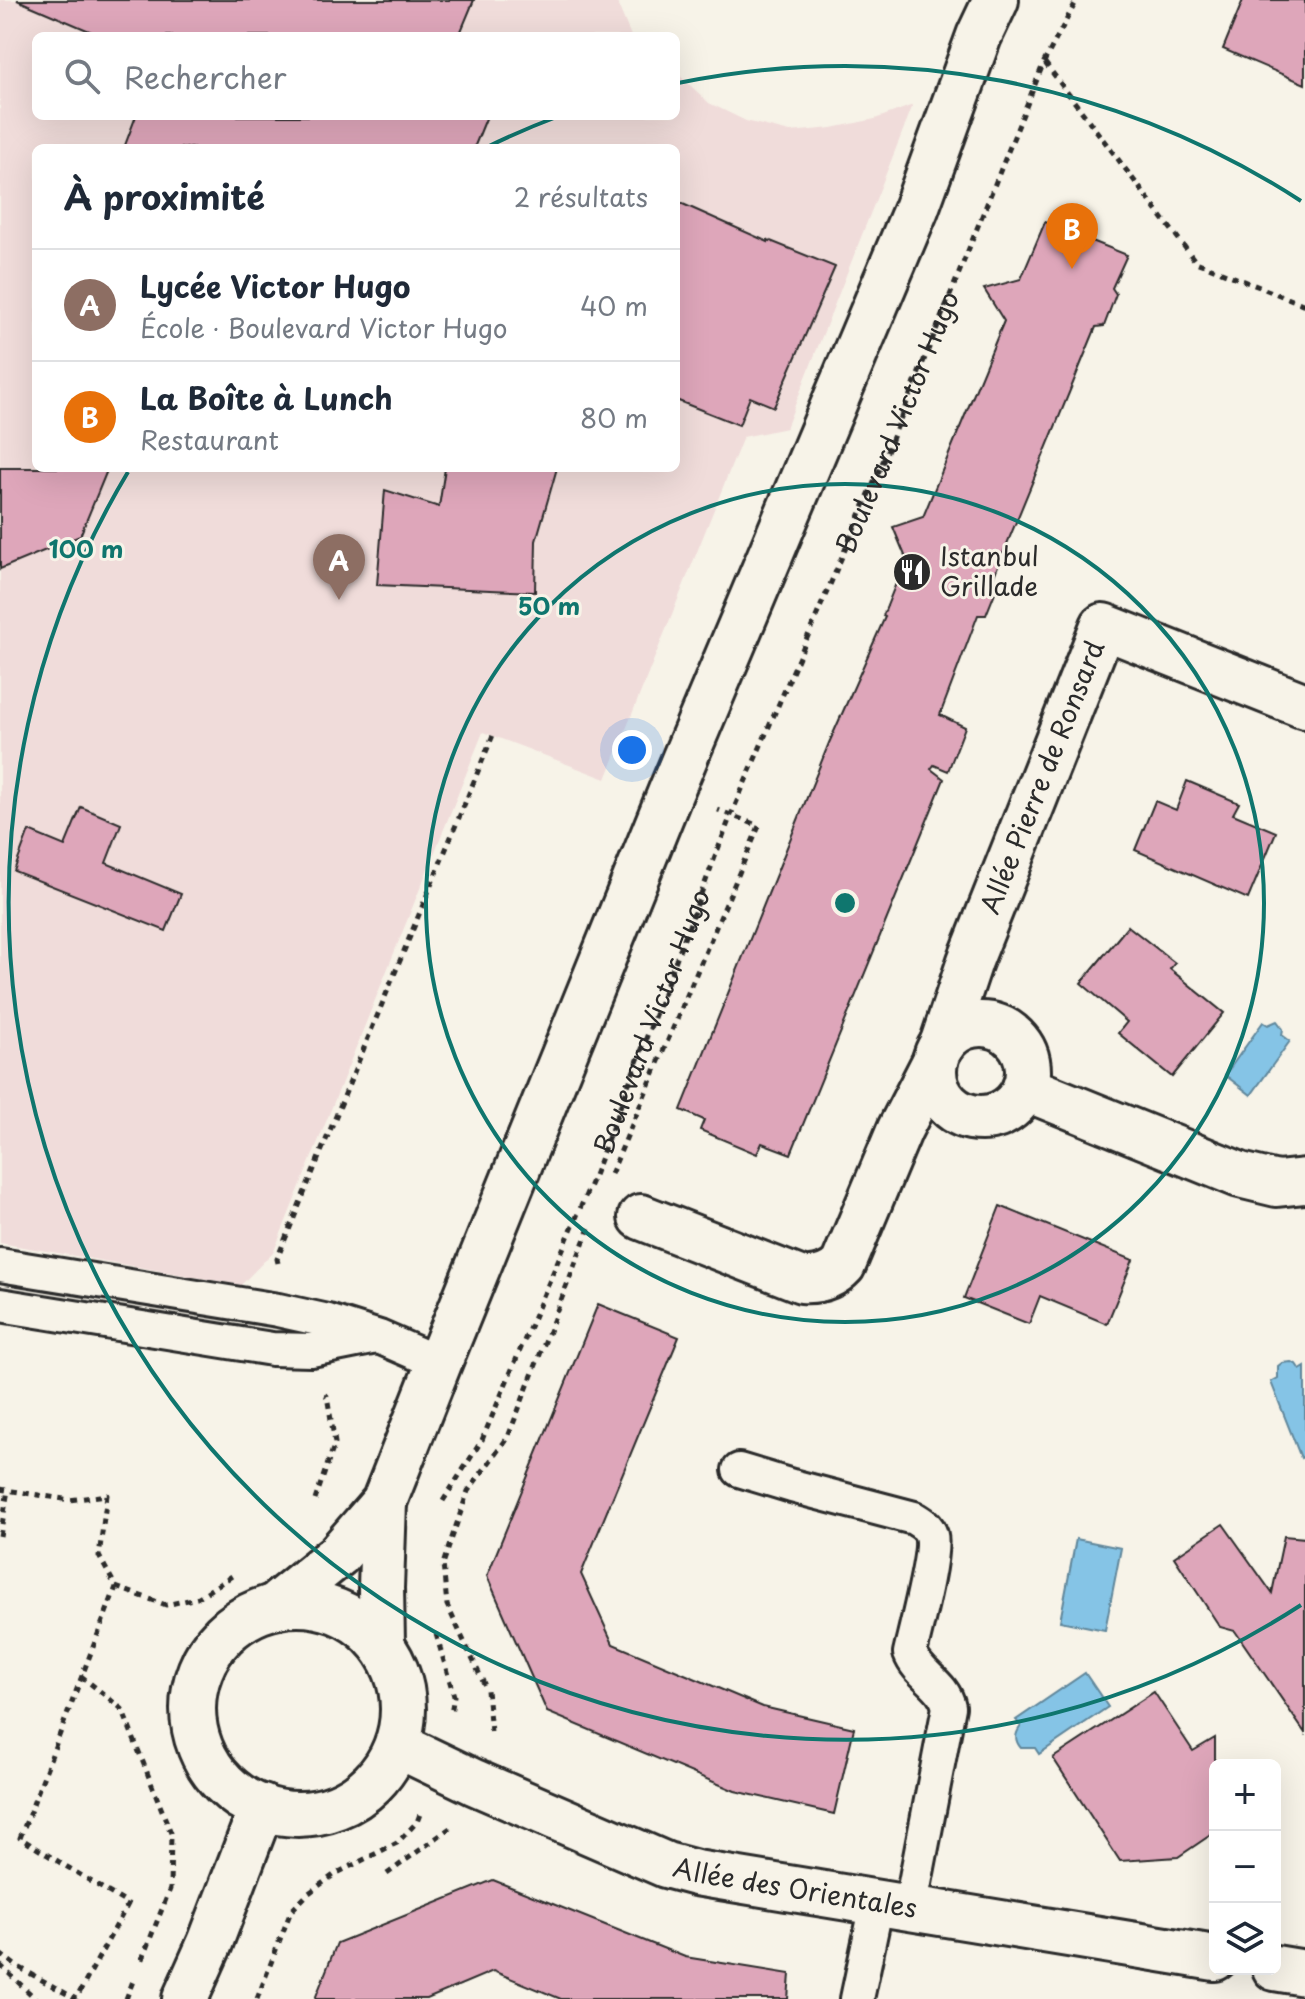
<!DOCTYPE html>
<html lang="fr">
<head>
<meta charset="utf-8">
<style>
	:root { --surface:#fff; --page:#f6f6f7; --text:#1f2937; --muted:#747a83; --line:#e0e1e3; --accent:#2b2b2b }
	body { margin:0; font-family:"Playpen Sans",sans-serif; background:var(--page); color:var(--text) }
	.controls { position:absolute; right:24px; bottom:24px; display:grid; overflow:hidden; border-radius:12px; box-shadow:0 8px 32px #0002 }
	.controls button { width:72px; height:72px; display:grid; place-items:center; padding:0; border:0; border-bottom:2px solid var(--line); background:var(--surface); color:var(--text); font:40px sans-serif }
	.you { position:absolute; left:632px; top:750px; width:28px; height:28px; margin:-20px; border:6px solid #fff; border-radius:50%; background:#1a73e8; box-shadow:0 0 0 12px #1a73e833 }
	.badge { display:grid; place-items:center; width:52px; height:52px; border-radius:50%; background:var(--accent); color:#fff; font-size:26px; font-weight:700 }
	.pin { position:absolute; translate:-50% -66px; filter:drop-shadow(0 2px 4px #0008) }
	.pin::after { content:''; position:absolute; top:42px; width:28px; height:24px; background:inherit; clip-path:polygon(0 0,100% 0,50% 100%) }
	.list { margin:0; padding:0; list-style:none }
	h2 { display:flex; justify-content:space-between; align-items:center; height:104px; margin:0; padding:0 32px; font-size:34px }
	h2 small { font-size:26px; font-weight:400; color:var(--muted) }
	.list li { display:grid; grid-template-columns:52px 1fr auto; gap:24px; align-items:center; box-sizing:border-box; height:112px; padding:0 32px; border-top:2px solid var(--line) }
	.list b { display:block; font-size:30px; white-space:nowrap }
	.list p { margin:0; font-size:26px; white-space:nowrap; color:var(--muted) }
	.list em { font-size:26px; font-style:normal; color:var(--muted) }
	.icon { flex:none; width:44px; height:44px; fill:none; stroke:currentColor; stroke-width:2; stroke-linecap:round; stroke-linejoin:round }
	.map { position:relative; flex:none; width:1305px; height:1999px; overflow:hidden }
	.search { position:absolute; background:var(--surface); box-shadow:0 8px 32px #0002; left:32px; top:32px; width:648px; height:88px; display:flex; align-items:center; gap:20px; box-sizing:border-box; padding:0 28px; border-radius:12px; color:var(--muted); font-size:30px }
	.panel { position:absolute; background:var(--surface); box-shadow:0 8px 32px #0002; left:32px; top:144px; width:648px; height:328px; border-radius:12px }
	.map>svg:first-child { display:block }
</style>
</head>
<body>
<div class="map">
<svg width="1305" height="1999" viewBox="0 0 1305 1999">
	<rect width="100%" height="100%" fill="#f7f3e8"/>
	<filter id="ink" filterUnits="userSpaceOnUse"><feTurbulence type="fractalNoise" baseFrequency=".0125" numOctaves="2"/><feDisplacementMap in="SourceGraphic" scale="16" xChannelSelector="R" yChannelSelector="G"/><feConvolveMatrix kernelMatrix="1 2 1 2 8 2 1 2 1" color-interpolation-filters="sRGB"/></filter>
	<g filter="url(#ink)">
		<!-- built -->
		<path fill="#f0dcda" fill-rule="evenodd" d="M0,0H616L631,36H36V116H676V72L709,103L746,121L790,132L832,128L875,119L913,105L786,428L743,437L606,779L483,732L274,1251L241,1285L0,1243ZM36,148H676V468H36Z"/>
		<!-- water -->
		<g fill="#85c4e6" stroke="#61879b" stroke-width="2">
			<polygon points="1277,1021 1283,1029 1282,1035 1290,1041 1251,1095 1225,1075 1263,1022 1268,1025"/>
			<polygon points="1291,1362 1296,1364 1300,1370 1305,1367 1305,1456 1301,1458 1271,1382 1278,1378 1278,1366 1282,1363"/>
			<polygon points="1076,1539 1121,1548 1105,1630 1060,1621"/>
			<path d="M1085,1673L1108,1707L1039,1754L1035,1748H1021C1014,1740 1015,1734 1021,1726L1016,1720Z"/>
		</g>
		<!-- building -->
		<g fill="#dea6ba" stroke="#2b2b2b" stroke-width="2">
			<polygon points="17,0 474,0 459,36 101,36"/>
			<polygon points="1243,0 1305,0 1305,84 1223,49"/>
			<polygon points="136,116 487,116 474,148 124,148"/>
			<polygon points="676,201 768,242 768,240 835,267 774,407 750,397 739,425 676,400"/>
			<polygon points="1045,222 1127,255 1112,288 1116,294 1104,326 1096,327 993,578 998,585 986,615 978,615 940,715 965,727 948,771 934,765 931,769 944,779 791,1154 762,1143 757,1154 700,1130 704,1120 681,1110 829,743 885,617 883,616 906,558 893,527 923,517 1004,321 984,289 1021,279"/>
			<polygon points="0,468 108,468 80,536 0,569"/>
			<polygon points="445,468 557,468 536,541 535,592 377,585 385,490 439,507"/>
			<polygon points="1187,781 1239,803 1233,814 1276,832 1248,899 1135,850 1155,801 1176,810"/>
			<polygon points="81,807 121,824 106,863 181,894 166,931 14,871 29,831 65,846"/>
			<polygon points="1128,926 1175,963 1170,969 1224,1013 1172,1077 1118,1033 1127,1022 1081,983"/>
			<polygon points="1000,1206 1133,1260 1107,1324 1040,1296 1029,1324 964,1298"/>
			<polygon points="598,1304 679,1337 581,1574 613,1644 763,1707 854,1728 834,1814 735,1791 547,1712 487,1576"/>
			<polygon points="1223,1524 1272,1593 1284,1536 1305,1538 1305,1733 1235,1631 1220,1627 1174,1557"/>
			<polygon points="1154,1692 1193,1751 1215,1738 1215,1832 1178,1857 1120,1861 1053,1758"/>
			<polygon points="493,1880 685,1957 790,1974 788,1999 561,1999 493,1971 427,1999 315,1999 337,1943"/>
		</g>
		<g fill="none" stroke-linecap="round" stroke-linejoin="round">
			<!-- service casing -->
			<g stroke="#2b2b2b" stroke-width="38">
				<g id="service">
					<polyline points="0,1265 278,1310 328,1321 379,1337 439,1363"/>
					<polyline points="0,1305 272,1349 311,1350 376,1337"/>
					<path d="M739,1470L792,1486L914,1518C922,1523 928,1526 931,1535C936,1552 915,1631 910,1653C918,1675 944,1683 949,1707L910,1909"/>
					<polyline points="857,1999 877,1904"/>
				</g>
			</g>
			<!-- minor casing -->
			<g stroke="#2b2b2b" stroke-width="50">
				<g id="minor">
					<circle cx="981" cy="1071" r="47"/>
					<path id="s2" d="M942,1045L970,961L1103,626L1305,706"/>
					<polyline points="1025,1088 1240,1175 1277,1184 1305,1181"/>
					<path d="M641,1217L802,1280C818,1281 832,1277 843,1265L900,1129L935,1061"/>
					<path id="s3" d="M397,1745L474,1782L666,1865L696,1873L1215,1958"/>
					<polyline points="1275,1968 1305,1973"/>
				</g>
			</g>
			<!-- tertiary casing -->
			<g stroke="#2b2b2b" stroke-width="50">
				<g id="tertiary">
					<circle cx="298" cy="1709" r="105"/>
					<polyline points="275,1606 338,1555 384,1502 439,1363 671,791 916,209 979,36 996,0"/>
					<polyline points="382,1644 381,1588 384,1502"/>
					<polyline points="185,1999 210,1943 262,1807"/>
				</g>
			</g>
			<!-- path -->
			<g stroke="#2b2b2b" stroke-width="5" stroke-dasharray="6 6" stroke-linecap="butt">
				<polyline points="1045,63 1196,262 1305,305"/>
				<polyline points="611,1174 759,826 718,810"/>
				<polyline points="278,1263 277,1259 493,735"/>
				<polyline points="0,1489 70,1500 107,1495 99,1556 116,1587 20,1838 128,1904 76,1999"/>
				<polyline points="315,1500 335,1443 327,1396 325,1395"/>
				<path id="s1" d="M443,1501L482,1440L593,1178L731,815L887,452L1044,62L1077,0"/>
				<polyline points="0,1536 8,1490"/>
				<polyline points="116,1587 166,1605 197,1598 232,1576"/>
				<polyline points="436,1634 454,1696 451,1713"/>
				<polyline points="81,1676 122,1709 171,1833 170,1889 140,1964"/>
				<polyline points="491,1732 487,1690 447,1605 443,1564 468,1491 508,1437 589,1228"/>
				<polyline points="387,1874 450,1828"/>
				<polyline points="0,1954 15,1965 76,1999"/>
				<polyline points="0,1965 36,1999"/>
				<polyline points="126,1999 133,1981"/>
				<polyline points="257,1999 291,1911 309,1893 335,1874 397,1843 417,1822 420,1814"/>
			</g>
			<!-- service -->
			<use href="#service" stroke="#f7f3e8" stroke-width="32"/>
			<!-- minor -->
			<use href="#minor" stroke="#f7f3e8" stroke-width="44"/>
			<!-- tertiary -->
			<use href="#tertiary" stroke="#f7f3e8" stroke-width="44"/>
		</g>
	</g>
	<!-- distance rings -->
	<g fill="none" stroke="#0f766e" stroke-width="4">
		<circle cx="845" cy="903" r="419"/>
		<path d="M1301 1605A837 837 0 0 1 128 472M485 148A837 837 0 0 1 559 116M678 83A837 837 0 0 1 1301 201"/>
	</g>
	<!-- icons -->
	<defs>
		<g id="restaurant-disc" transform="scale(2)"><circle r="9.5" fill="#2b2b2b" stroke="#f7f3e8"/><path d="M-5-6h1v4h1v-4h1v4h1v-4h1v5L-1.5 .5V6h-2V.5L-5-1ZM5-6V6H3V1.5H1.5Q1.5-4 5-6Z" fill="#fff"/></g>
	</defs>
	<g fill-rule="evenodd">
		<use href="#restaurant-disc" x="912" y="572"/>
	</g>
	<g text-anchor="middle" stroke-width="6" stroke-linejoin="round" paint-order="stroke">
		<!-- street labels -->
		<g font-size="26" fill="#2b2b2b" stroke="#f7f3e8">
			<text dy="9" stroke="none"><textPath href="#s1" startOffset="1172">Boulevard Victor Hugo</textPath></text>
			<text dy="9" stroke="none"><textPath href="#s2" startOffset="286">Allée Pierre de Ronsard</textPath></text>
			<text dy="9" stroke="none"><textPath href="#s1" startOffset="524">Boulevard Victor Hugo</textPath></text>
			<text dy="9" stroke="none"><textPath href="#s3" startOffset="426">Allée des Orientales</textPath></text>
		</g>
		<!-- poi labels -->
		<g font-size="26" fill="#2b2b2b" stroke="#f7f3e8" text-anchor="start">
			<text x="940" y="566">Istanbul<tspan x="940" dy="30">Grillade</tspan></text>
		</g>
	</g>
	<circle cx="845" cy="903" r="12" fill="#0f766e" stroke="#f7f3e8" stroke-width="4"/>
	<g font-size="24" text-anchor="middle" font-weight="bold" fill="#0f766e" stroke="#f7f3e8" stroke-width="6" stroke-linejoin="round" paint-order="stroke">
		<text x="86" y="558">100 m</text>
		<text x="549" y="615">50 m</text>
	</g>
</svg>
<div class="controls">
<button>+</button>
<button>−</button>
<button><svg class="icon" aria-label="layers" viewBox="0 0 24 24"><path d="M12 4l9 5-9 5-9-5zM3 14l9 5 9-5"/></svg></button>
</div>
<div class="you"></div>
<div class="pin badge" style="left:339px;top:600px;background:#8d6e63">A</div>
<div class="pin badge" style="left:1072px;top:269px;background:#e8710a">B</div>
<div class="search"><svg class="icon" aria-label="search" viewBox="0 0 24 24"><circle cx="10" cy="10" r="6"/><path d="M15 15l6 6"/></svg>Rechercher</div>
<section class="panel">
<h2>À proximité<small>2 résultats</small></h2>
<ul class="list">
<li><span class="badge" style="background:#8d6e63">A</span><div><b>Lycée Victor Hugo</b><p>École · Boulevard Victor Hugo</p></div><em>40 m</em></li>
<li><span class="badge" style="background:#e8710a">B</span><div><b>La Boîte à Lunch</b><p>Restaurant</p></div><em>80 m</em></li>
</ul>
</section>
</div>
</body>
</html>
